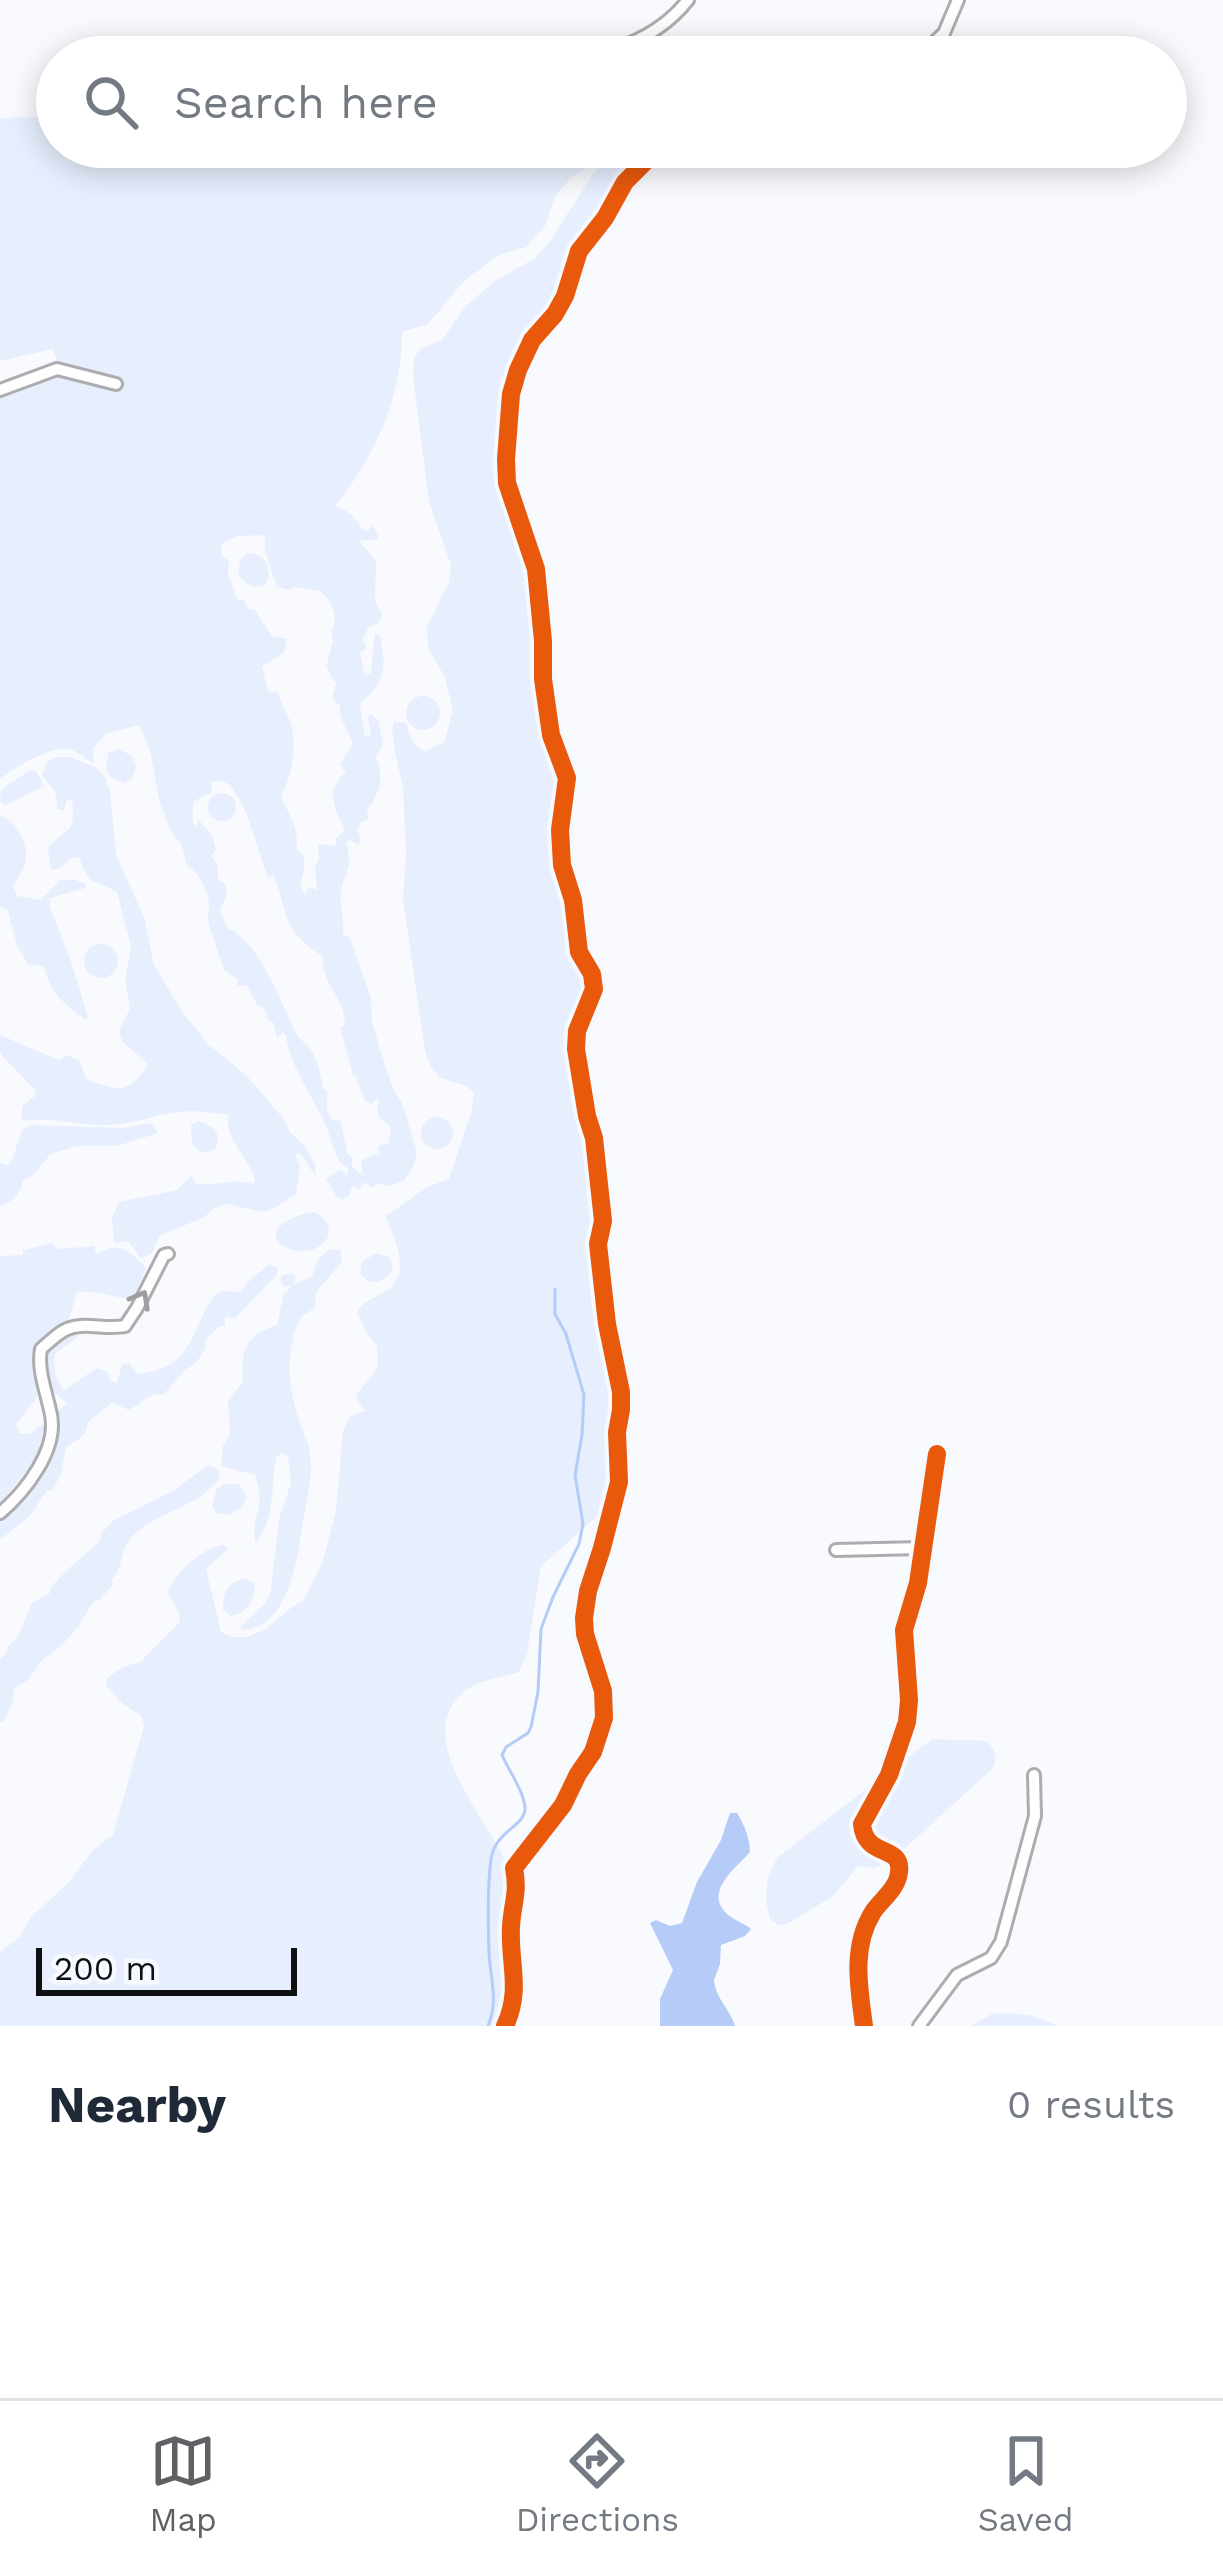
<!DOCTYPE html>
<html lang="en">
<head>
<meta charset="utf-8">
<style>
	:root { --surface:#fff; --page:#f6f6f7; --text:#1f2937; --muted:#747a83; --line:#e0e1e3; --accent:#606164 }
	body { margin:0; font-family:"Work Sans",sans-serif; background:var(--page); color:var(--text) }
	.scale { position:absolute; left:36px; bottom:30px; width:261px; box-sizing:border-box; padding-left:12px; border:6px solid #0e0f11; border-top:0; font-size:33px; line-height:42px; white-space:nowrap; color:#0e0f11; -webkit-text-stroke:9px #f6f9ff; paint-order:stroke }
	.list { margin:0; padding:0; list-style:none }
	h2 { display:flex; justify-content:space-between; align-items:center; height:156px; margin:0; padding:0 48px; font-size:51px }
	h2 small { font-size:39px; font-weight:400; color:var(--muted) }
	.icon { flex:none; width:66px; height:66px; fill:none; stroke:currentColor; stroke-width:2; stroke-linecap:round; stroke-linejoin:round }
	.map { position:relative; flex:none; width:1223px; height:2026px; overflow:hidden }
	.search { position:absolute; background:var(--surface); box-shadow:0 6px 30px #0003; left:36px; right:36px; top:36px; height:132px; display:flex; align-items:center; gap:30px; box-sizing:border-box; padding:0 42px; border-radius:66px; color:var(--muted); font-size:45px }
	.sheet { height:372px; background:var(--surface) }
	nav { display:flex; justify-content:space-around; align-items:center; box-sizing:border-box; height:168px; border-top:3px solid var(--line); background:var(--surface); font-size:33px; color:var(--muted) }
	nav a { display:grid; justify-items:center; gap:6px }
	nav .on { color:var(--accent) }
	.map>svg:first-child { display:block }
</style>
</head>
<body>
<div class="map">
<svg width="1223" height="2026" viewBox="0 0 1223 2026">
	<rect width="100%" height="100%" fill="#f8fafd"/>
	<!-- green -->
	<g fill="#e7effe" fill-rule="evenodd">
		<path d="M57,117V147H616L571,178L555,196L545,226L526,247L499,255L464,281L428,324L402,332C402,398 375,456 335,506C347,510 356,517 362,529L367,531L372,526L376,530L379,540H359L376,562L375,600L382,615L379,623L368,628L363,639L366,648L360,653L365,676L371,673L375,633L380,636C387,669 385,682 360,704L365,736L371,735L368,719L370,714L378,720L383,745L376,757C385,777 380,794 367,809L369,819L361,822L357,830L360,836L359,845L350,840L346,842C354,871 345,868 341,893C339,908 345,920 343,935L349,936L371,998L372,1022L383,1059L393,1089L402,1103L417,1152L413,1167L404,1181L387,1186L379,1183L372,1188L365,1182L358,1189L352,1186L349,1196L342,1200L337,1197L326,1179L341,1169L347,1176L348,1168C345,1166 342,1165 340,1162C334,1153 330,1136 326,1126C315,1099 289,1065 286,1036L283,1032L277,1037L273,1022L268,1020L264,1008L258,1006L247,986H237L238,980L224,970C219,954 214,941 209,925C207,918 209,912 209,906C210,891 198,872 186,864L182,845L172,833L160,803L150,751L139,725L107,733L93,748L94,764C86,760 78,750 67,749C45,749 17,766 0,779V384L57,360L52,349L0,361V118ZM265,535V552L277,587L290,590L294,587L321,591C331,602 340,617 331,631L333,641L326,667L336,684C334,695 329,697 340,706C339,719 348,731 353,743L340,764L346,773L341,776L332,791L336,811L345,830L335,839L337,846L318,844L319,858L315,868L317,890L309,887L305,895L300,885L304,870V856L297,850C298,824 291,819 281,797C292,776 298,744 290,721C286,711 281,703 278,693L268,691L262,667L284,652L287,639L272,636L254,609H248L244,600L237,599L228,573L229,561L222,556L221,544L238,536ZM223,781C246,792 257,851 268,877L274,876C290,919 280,927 323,957C322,979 333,987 341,1005C343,1007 345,1022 345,1025L340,1028L353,1075L356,1077L365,1101L372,1104L377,1099L380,1100L377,1106L379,1118L391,1127L388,1144H381L377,1148L379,1155L376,1154L361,1160L363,1176L352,1166V1158L347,1153L341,1121L332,1119L327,1110V1091L323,1089C323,1083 317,1059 313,1053C308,1044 300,1041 295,1031C281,1002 258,940 227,928L220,910L227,895L226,885L218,879V866L211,856L216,849L212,836L199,820L197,826L193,824V802L212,792L211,782Z"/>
		<path d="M633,147H656L621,180L554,310L520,356L502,456L534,572L539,635L563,775L558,823L590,989L575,1028L590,1136L617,1393L615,1482L608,1507L541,1566L527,1654L519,1672C503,1677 479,1680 466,1690C409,1734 485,1816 506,1862C517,1886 506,1919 506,1944C506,1962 511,1983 507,2000C506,2009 502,2018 498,2026H0V1952L20,1937L30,1918L67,1884L93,1850L113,1835L144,1726L141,1716L122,1703L106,1686L107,1678L123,1667L140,1662L180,1622L179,1613L168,1592C176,1572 201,1548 224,1545L229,1549L206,1568L221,1632L232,1637H247L266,1629L292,1607L303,1601L323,1561L336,1511L343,1431L350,1416L365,1411L357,1401L356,1395L378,1368L377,1346L366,1332L357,1312C366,1298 377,1298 389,1289C412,1271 393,1238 386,1216L427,1187L449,1179L471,1113L474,1092L464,1085L441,1078L431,1068L425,1051L403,899L406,854L403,788L395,753L392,730L394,722L406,723C410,736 413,747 426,751L444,742L453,711L445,677L428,649L427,627L449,582L451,565L429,502L413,376L414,357L421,349L442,340L465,307L496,280L534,259L548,244L595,171Z"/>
		<path d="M248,553C266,553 274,571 265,585C251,590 244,584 238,572L240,560Z"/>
		<circle cx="423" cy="713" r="17"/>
		<polygon points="118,749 131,755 136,766 132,778 124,783 110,777 106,768 108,753"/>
		<path d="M58,757H70L97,768L105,777L110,793L116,854L145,920L154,965L181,1010L208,1044L247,1076L282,1117L291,1133L306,1147L315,1165L316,1177L300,1153L295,1154L300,1167L296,1194L273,1209L263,1212L228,1204L216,1207L203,1218L160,1235L152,1253L141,1259L129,1242H114L112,1218L119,1202L177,1190L192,1175L195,1183C215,1187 230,1177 255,1184C253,1159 224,1143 228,1115C212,1113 195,1110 179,1112C158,1114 136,1123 112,1125C83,1127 52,1116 25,1121L21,1117L23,1105L35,1096L36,1091L4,1058L0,1052V1035L59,1060L67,1055L80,1061L86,1079C117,1091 129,1096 148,1064L122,1041L119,1030L130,1009L125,979L131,947L117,892C92,878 89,887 79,857C67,857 63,870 51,870L48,848C67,825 76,837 72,800L67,799L64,810H58L55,792L42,775L47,761Z"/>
		<polygon points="30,770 36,771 44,786 4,806 0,800 1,790"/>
		<circle cx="222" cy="807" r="14"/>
		<path d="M0,815C18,823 32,847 24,868C21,874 16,879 13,886L17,896L40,900L61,880H76L85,884V888L50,898V907L72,964L88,1018L85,1019C64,1005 50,991 44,967L28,964L17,946L8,911L0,906Z"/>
		<circle cx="101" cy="961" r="17"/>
		<circle cx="437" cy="1133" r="16"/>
		<path d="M198,1121C213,1124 224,1135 214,1150C204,1154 199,1152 192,1144L191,1125Z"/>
		<path d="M151,1123L158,1133L117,1146H77L51,1154L34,1174L22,1182C21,1194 11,1203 0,1206V1163L8,1165L12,1160L22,1130L31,1125L123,1128Z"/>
		<path d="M315,1212C349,1233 314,1261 288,1248C255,1232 296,1213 315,1212Z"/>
		<path d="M52,1243L57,1249L94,1246L96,1254C119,1241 129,1250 146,1268L133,1299C115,1298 95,1290 77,1292L69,1319L43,1335L33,1356L37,1397L16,1424L19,1433L29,1434L45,1423L36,1460L0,1503V1256L23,1255V1250Z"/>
		<path d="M328,1250H340L342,1262L316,1292L315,1308L301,1317C284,1349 288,1393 301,1426C306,1438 310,1447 311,1461C312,1480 307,1497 304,1516C298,1553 291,1627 243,1630L240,1627L266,1603L271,1590L279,1519L291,1483L288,1456L282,1453L276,1457C270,1495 277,1536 238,1557L256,1543C251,1527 257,1520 259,1504C261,1494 258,1485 255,1475L221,1466L223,1446L230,1435L228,1400L243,1382C240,1350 246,1335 277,1325L284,1293L292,1286H284L281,1283V1276L292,1273L295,1276V1284L312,1277L317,1260Z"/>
		<path d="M376,1253L389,1257L393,1269C386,1279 380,1283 368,1282L360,1273L362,1262Z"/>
		<path d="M269,1264L278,1268L276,1276L235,1318L225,1317V1326H220L206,1339L205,1349L197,1362L185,1370L164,1394L152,1395L129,1410L112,1403L88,1422C86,1439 78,1438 66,1448L61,1473L53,1490H47L30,1516L0,1540V1515L47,1457L58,1411L67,1403L56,1394L50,1393L43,1363L44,1354L66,1334L80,1332L79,1336L55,1354C53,1368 55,1380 64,1390L97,1368L107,1371L111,1381L117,1383L122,1364L129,1363L138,1374C194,1367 188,1335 214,1296L223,1291L241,1292L246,1284Z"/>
		<path d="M208,1465L217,1468L220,1478C196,1508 165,1509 138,1531C116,1549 127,1564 111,1580L113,1585L98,1601H94L78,1627L61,1646L41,1661L28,1680L14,1689L13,1701L5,1720L0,1722V1659L7,1653L8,1646L17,1639L32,1603L49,1594L52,1586L66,1571L99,1542L102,1533L112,1521L173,1491Z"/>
		<polygon points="225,1484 239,1484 247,1498 242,1507 229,1515 216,1513 212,1506 216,1489"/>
		<path d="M246,1578L255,1585C254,1601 247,1614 230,1616L223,1609C223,1590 228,1582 246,1578Z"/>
		<path d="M932,1739L986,1741C995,1750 998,1756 993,1768L892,1860L875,1868L858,1866L833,1896L787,1924L778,1925L770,1919C763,1894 765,1879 778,1857Z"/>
		<polygon points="1008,2013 1030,2015 1059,2026 971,2026 992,2014"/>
	</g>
	<!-- water -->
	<path fill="#b5cbf8" d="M730,1813H737C744,1824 750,1839 750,1852C737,1867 705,1890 725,1912C732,1920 743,1922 751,1929L745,1936L721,1945L720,1964L714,1980C716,2000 731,2010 735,2026H660V1999L673,1970L650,1923L656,1920L670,1926L682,1923L697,1882L721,1840Z"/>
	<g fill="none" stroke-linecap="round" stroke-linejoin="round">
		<!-- stream -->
		<path stroke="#b5cbf8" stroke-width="3" d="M488,2026C499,2000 490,1979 489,1952C488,1922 487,1888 491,1859C495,1830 527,1826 525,1807C523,1790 509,1771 502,1755L506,1747L528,1733L531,1727L538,1692L541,1629L553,1597L579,1544L583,1524L575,1475L582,1435L584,1395L566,1334L555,1314V1289"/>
		<!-- minor casing -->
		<g stroke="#acadaf" stroke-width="16">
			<g id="minor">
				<path d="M535,50C588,66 653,44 688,0"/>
				<polyline points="919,57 944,33 958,0"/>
				<polyline points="0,390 57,369 116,384"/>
				<path d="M0,1513C25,1492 58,1450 51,1415C47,1393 37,1371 41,1349C48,1343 57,1334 65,1330C82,1321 105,1330 125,1326L137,1308L164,1255L168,1254"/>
				<polyline points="836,1550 921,1548"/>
				<path d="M505,2026C522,1989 509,1964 511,1927C512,1904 519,1894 514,1868L563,1805L578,1774L593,1752L604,1718L603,1691L585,1634L584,1618L588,1591L602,1548L619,1482L617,1432L621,1410V1392L607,1324L598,1244L603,1221L594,1138L587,1116L576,1049L577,1031L594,989L592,974L579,952L573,900L562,865L560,830L567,778L551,735L543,679V641L536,569L507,483L506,459L511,394L518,370L532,340L555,314L565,296L579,251L605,218L625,182L660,147"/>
				<path d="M864,2026C859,1988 851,1947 873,1912C881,1900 898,1888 899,1872C903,1844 865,1859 862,1824L889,1775L907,1722L909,1700L904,1630L918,1583L937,1454"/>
				<polyline points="919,2026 957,1975 991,1958 1001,1942 1035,1816 1034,1775"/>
			</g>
		</g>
		<!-- minor -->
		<use href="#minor" stroke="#fefeff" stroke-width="10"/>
		<!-- cycleway casing -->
		<g stroke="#f6f9ff" stroke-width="26">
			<g id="cycleway">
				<path d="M505,2026C522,1989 509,1964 511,1927C512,1904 519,1894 514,1868L563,1805L578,1774L593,1752L604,1718L603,1691L585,1634L584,1618L588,1591L602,1548L619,1482L617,1432L621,1410V1392L607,1324L598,1244L603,1221L594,1138L587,1116L576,1049L577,1031L594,989L592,974L579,952L573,900L562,865L560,830L567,778L551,735L543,679V641L536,569L507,483L506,459L511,394L518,370L532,340L555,314L565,296L579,251L605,218L625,182L660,147"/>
				<path d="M864,2026C859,1988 851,1947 873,1912C881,1900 898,1888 899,1872C903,1844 865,1859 862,1824L889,1775L907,1722L909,1700L904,1630L918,1583L937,1454"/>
			</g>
		</g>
		<!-- cycleway -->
		<use href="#cycleway" stroke="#e8590c" stroke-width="18"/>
	</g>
	<!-- one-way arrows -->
	<defs><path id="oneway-chevron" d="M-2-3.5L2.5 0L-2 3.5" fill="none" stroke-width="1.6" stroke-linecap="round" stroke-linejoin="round" transform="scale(3)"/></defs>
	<use stroke="#9e9ea0" href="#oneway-chevron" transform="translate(141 1299) rotate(-61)"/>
</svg>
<div class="scale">200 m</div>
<div class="search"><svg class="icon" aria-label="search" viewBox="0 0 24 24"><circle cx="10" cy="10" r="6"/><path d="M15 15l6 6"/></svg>Search here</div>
</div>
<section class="sheet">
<h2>Nearby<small>0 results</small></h2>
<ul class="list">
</ul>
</section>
<nav>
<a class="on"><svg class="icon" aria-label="map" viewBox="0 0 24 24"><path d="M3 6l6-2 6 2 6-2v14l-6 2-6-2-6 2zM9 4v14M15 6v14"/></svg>Map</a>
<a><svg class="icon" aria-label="directions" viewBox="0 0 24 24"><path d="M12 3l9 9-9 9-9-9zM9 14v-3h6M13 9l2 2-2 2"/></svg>Directions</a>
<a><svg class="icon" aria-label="saved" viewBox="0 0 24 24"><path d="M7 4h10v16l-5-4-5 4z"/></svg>Saved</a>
</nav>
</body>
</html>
